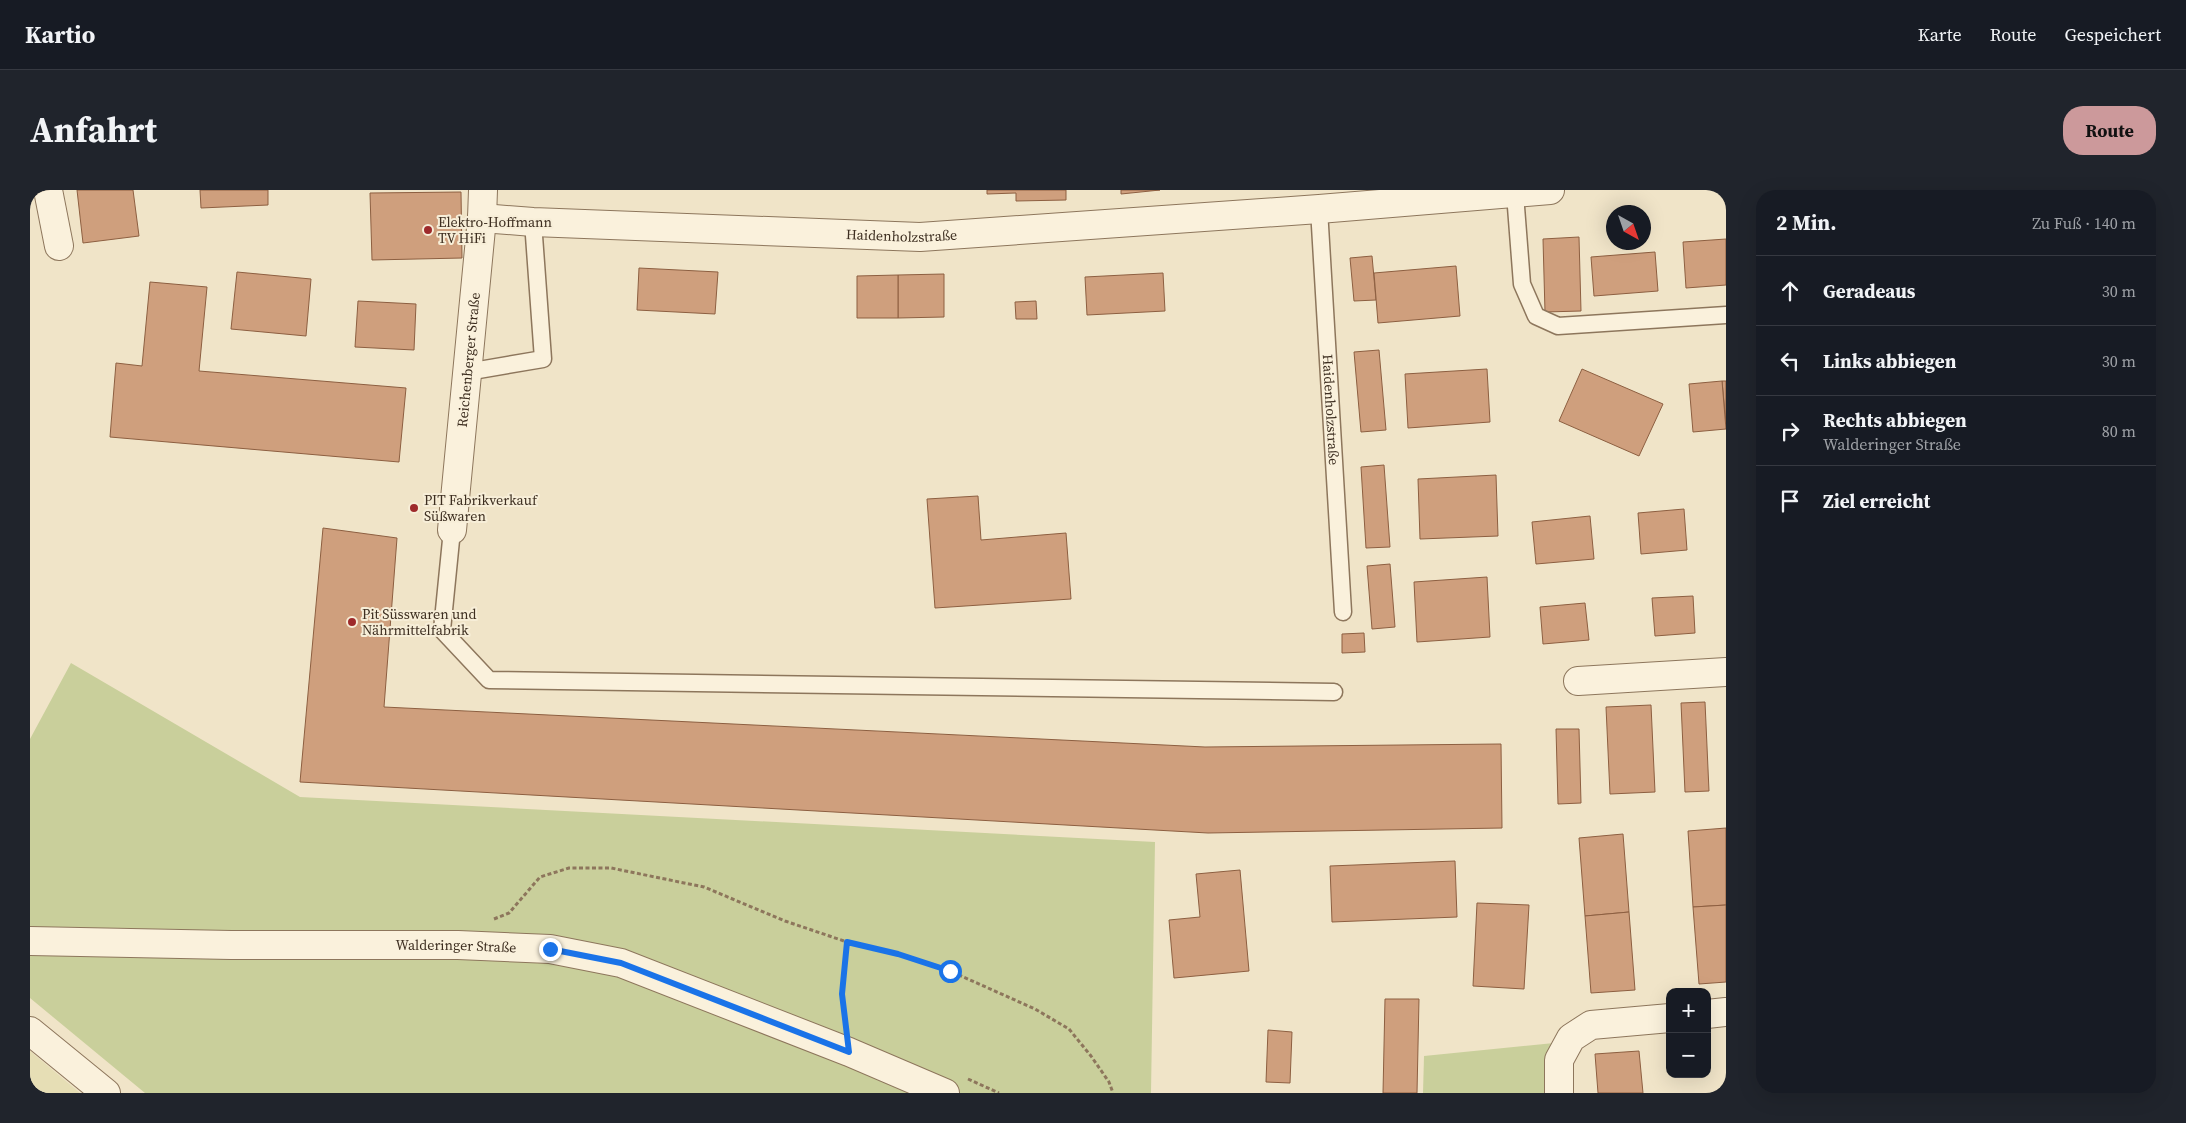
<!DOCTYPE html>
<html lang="de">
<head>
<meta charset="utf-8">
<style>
	:root { --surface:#171b24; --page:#20242c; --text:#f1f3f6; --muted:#9ea1a6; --line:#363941; --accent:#cc999b }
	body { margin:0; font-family:"Source Serif 4",serif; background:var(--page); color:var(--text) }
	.controls { position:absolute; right:15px; bottom:15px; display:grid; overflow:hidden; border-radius:10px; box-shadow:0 5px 20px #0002 }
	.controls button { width:45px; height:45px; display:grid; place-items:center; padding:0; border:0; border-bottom:1px solid var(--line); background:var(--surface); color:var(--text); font:25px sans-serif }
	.compass { position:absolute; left:1576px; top:15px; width:45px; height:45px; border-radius:50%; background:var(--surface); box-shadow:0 5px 20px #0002; rotate:140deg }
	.stop { position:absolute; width:15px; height:15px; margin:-11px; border:4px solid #1a73e8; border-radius:50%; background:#fff }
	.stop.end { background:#1a73e8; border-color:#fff; box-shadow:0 1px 5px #0008 }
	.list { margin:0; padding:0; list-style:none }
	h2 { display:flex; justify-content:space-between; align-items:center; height:65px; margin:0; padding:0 20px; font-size:21px }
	h2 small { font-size:16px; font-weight:400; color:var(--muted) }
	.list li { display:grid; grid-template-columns:32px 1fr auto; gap:15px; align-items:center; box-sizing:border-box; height:70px; padding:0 20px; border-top:1px solid var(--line) }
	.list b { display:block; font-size:19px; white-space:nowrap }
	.list p { margin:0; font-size:16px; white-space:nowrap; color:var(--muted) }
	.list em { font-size:16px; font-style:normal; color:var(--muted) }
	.icon { flex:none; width:28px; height:28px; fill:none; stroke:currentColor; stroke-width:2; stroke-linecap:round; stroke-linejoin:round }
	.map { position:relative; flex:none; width:1696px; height:903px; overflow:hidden; border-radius:20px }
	header { display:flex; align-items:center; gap:30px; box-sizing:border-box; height:70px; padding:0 25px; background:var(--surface); border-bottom:1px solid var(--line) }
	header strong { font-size:24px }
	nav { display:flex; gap:28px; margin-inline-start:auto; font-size:18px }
	.intro { display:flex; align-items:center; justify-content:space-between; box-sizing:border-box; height:120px; padding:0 30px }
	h1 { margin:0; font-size:35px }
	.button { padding:12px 22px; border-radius:20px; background:var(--accent); color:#111; font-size:18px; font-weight:700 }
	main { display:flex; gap:30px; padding:0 30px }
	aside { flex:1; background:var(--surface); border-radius:20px; box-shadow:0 5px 20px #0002 }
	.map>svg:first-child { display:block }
</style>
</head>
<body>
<header>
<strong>Kartio</strong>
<nav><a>Karte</a><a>Route</a><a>Gespeichert</a></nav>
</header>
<div class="intro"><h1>Anfahrt</h1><a class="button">Route</a></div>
<main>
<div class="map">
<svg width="1696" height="903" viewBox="0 0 1696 903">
	<rect width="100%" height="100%" fill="#f0e4c8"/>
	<!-- farmland -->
	<polygon fill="#e6deb5" points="0,861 50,903 0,903"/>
	<!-- green -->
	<g fill="#c9cf9b">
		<polygon points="41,473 270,607 1125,652 1121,903 115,903 0,808 0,549"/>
		<polygon points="1524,853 1525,903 1393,903 1394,866"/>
	</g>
	<!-- building -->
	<g fill="#cf9f7d" stroke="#8d5f41">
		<polygon points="47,0 103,0 109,46 53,53"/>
		<polygon points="170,0 238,0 238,15 171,18"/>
		<polygon points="957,0 1036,0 1036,10 986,11 986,3 957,4"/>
		<polygon points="1091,0 1130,0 1091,4"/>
		<polygon points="431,2 432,68 342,70 340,3"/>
		<polygon points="1549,47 1551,121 1515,122 1513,49"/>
		<polygon points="1696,49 1696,95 1656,98 1653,52"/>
		<polygon points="1625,62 1628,101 1564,106 1561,67"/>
		<polygon points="1342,66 1346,110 1324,111 1320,68"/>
		<polygon points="1426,76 1430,126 1348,133 1344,83"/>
		<polygon points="609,78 688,82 685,124 607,120"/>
		<polygon points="207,82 281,89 276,146 201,139"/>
		<polygon points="1133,83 1135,121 1057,125 1055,87"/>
		<polygon points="914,84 914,127 868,128 868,85"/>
		<polygon points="868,85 868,128 827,128 827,86"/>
		<polygon points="120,92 177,97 169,181 376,198 369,272 80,247 86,173 112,176"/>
		<polygon points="328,111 386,114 384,160 325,157"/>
		<polygon points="1006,111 1007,129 986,129 985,112"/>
		<polygon points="1349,160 1356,240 1331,242 1324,162"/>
		<polygon points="1457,179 1460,232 1378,238 1375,184"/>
		<polygon points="1552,179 1633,214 1609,266 1529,231"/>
		<polygon points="1692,191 1696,191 1696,234"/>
		<polygon points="1692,191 1696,239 1663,242 1659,194"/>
		<polygon points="1354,275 1360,357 1336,358 1331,277"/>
		<polygon points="1466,285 1468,346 1390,349 1388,289"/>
		<polygon points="948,306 951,350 1036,343 1041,409 905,418 897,309"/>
		<polygon points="1654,319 1657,360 1611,364 1608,323"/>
		<polygon points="1560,326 1564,369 1506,374 1502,332"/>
		<polygon points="293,338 367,348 354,517 1175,557 1471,554 1472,638 1178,643 270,592"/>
		<polygon points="1360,374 1365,437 1342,439 1337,376"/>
		<polygon points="1457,387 1460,447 1387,452 1384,392"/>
		<polygon points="1663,406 1665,443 1625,446 1622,408"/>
		<polygon points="1555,413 1559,450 1513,454 1510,417"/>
		<polygon points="1334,443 1335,462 1312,463 1312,444"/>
		<polygon points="1675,512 1679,601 1655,602 1651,513"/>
		<polygon points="1621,515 1625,602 1580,604 1576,517"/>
		<polygon points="1526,539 1549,539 1551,613 1528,614"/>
		<polygon points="1696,638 1696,715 1663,717 1658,641"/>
		<polygon points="1593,644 1599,722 1555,726 1549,648"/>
		<polygon points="1425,671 1427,727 1302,732 1300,676"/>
		<polygon points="1210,680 1219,781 1144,788 1139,730 1170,727 1166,684"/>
		<polygon points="1447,713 1499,715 1494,799 1443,796"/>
		<polygon points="1696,715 1696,792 1669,794 1663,717"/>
		<polygon points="1599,722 1605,800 1561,803 1555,726"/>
		<polygon points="1355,809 1389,809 1387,903 1353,903"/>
		<polygon points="1238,840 1262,842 1260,893 1236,892"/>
		<polygon points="1609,861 1613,903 1568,903 1565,864"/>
	</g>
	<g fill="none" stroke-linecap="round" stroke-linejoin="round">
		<!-- service casing -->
		<g stroke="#8d765c" stroke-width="19">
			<g id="service">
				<polyline points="1485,4 1492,94 1506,126 1528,136 1696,125"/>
				<path id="s1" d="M1289,19L1313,422"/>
				<polyline points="437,182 513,169 503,32"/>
				<polyline points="422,340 412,440 459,490 1304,502"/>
			</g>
		</g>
		<!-- minor casing -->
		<g stroke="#8d765c" stroke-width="30">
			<g id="minor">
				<polyline points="18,0 29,56"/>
				<path id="s2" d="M452,28L503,32L890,47L1289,19L1520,0"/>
				<path id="s3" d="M422,340L452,28L453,0"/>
				<polyline points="1548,491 1696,482"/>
				<path id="s4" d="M0,751L201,755H428L520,759L591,773L819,862L915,903"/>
				<polyline points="1677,824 1696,822"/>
				<polyline points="0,841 76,903"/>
				<polyline points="1529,903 1529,870 1541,848 1561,835 1640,828"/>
			</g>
		</g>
		<!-- path -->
		<g stroke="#8d765c" stroke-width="3" stroke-dasharray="4 2.5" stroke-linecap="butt">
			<polyline points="464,729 479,723 510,687 539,678 581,678 674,697 755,731 817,752 868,764 920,781 1005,819 1039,839 1061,866 1079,892 1083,903"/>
			<polyline points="816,832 812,804 817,752"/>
			<polyline points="938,889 969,903"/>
		</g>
		<!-- service -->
		<use href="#service" stroke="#faf1dc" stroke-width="16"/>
		<!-- minor -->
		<use href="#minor" stroke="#faf1dc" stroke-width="28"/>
	</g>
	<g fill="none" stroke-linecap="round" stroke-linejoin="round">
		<!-- route -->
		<polyline stroke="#1a73e8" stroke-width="6" points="520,759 591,773 819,862 812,804 817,752 868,764 920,781"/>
	</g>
	<!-- markers -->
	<g fill="#9e2a2b" stroke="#f7eed8" stroke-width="2">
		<circle cx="398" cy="40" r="5"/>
		<circle cx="384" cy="318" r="5"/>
		<circle cx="322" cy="432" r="5"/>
	</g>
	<g text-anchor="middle" stroke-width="4" stroke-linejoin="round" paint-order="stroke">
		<!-- poi labels -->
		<g font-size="14" fill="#3d2e20" stroke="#f7eed8" text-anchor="start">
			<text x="408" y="37">Elektro-Hoffmann<tspan x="408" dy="16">TV HiFi</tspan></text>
			<text x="394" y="315">PIT Fabrikverkauf<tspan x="394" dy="16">Süßwaren</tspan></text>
			<text x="332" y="429">Pit Süsswaren und<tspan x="332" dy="16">Nährmittelfabrik</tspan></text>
		</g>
		<!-- street labels -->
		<g font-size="14" fill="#3d2e20" stroke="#f7eed8">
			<text dy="5" stroke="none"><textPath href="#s2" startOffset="420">Haidenholzstraße</textPath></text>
			<text dy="5" stroke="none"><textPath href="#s3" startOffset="171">Reichenberger Straße</textPath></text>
			<text dy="5" stroke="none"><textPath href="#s1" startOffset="201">Haidenholzstraße</textPath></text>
			<text dy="5" stroke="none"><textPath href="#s4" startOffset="426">Walderinger Straße</textPath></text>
		</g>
	</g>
</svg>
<div class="controls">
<button>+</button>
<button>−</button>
</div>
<svg class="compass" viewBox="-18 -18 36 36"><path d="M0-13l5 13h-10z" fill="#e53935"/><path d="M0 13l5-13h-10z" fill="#9ea1a6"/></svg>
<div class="stop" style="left:920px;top:781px"></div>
<div class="stop end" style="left:520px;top:759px"></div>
</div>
<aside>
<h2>2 Min.<small>Zu Fuß · 140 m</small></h2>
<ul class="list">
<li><svg class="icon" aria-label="ahead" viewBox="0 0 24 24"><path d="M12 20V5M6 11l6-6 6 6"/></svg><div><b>Geradeaus</b></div><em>30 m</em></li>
<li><svg class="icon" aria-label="left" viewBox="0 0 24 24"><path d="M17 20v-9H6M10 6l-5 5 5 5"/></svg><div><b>Links abbiegen</b></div><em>30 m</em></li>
<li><svg class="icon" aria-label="right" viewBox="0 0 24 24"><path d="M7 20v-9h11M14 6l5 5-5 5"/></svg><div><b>Rechts abbiegen</b><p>Walderinger Straße</p></div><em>80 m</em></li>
<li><svg class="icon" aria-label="arrive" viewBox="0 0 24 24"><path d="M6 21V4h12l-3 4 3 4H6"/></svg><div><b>Ziel erreicht</b></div></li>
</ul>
</aside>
</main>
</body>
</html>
